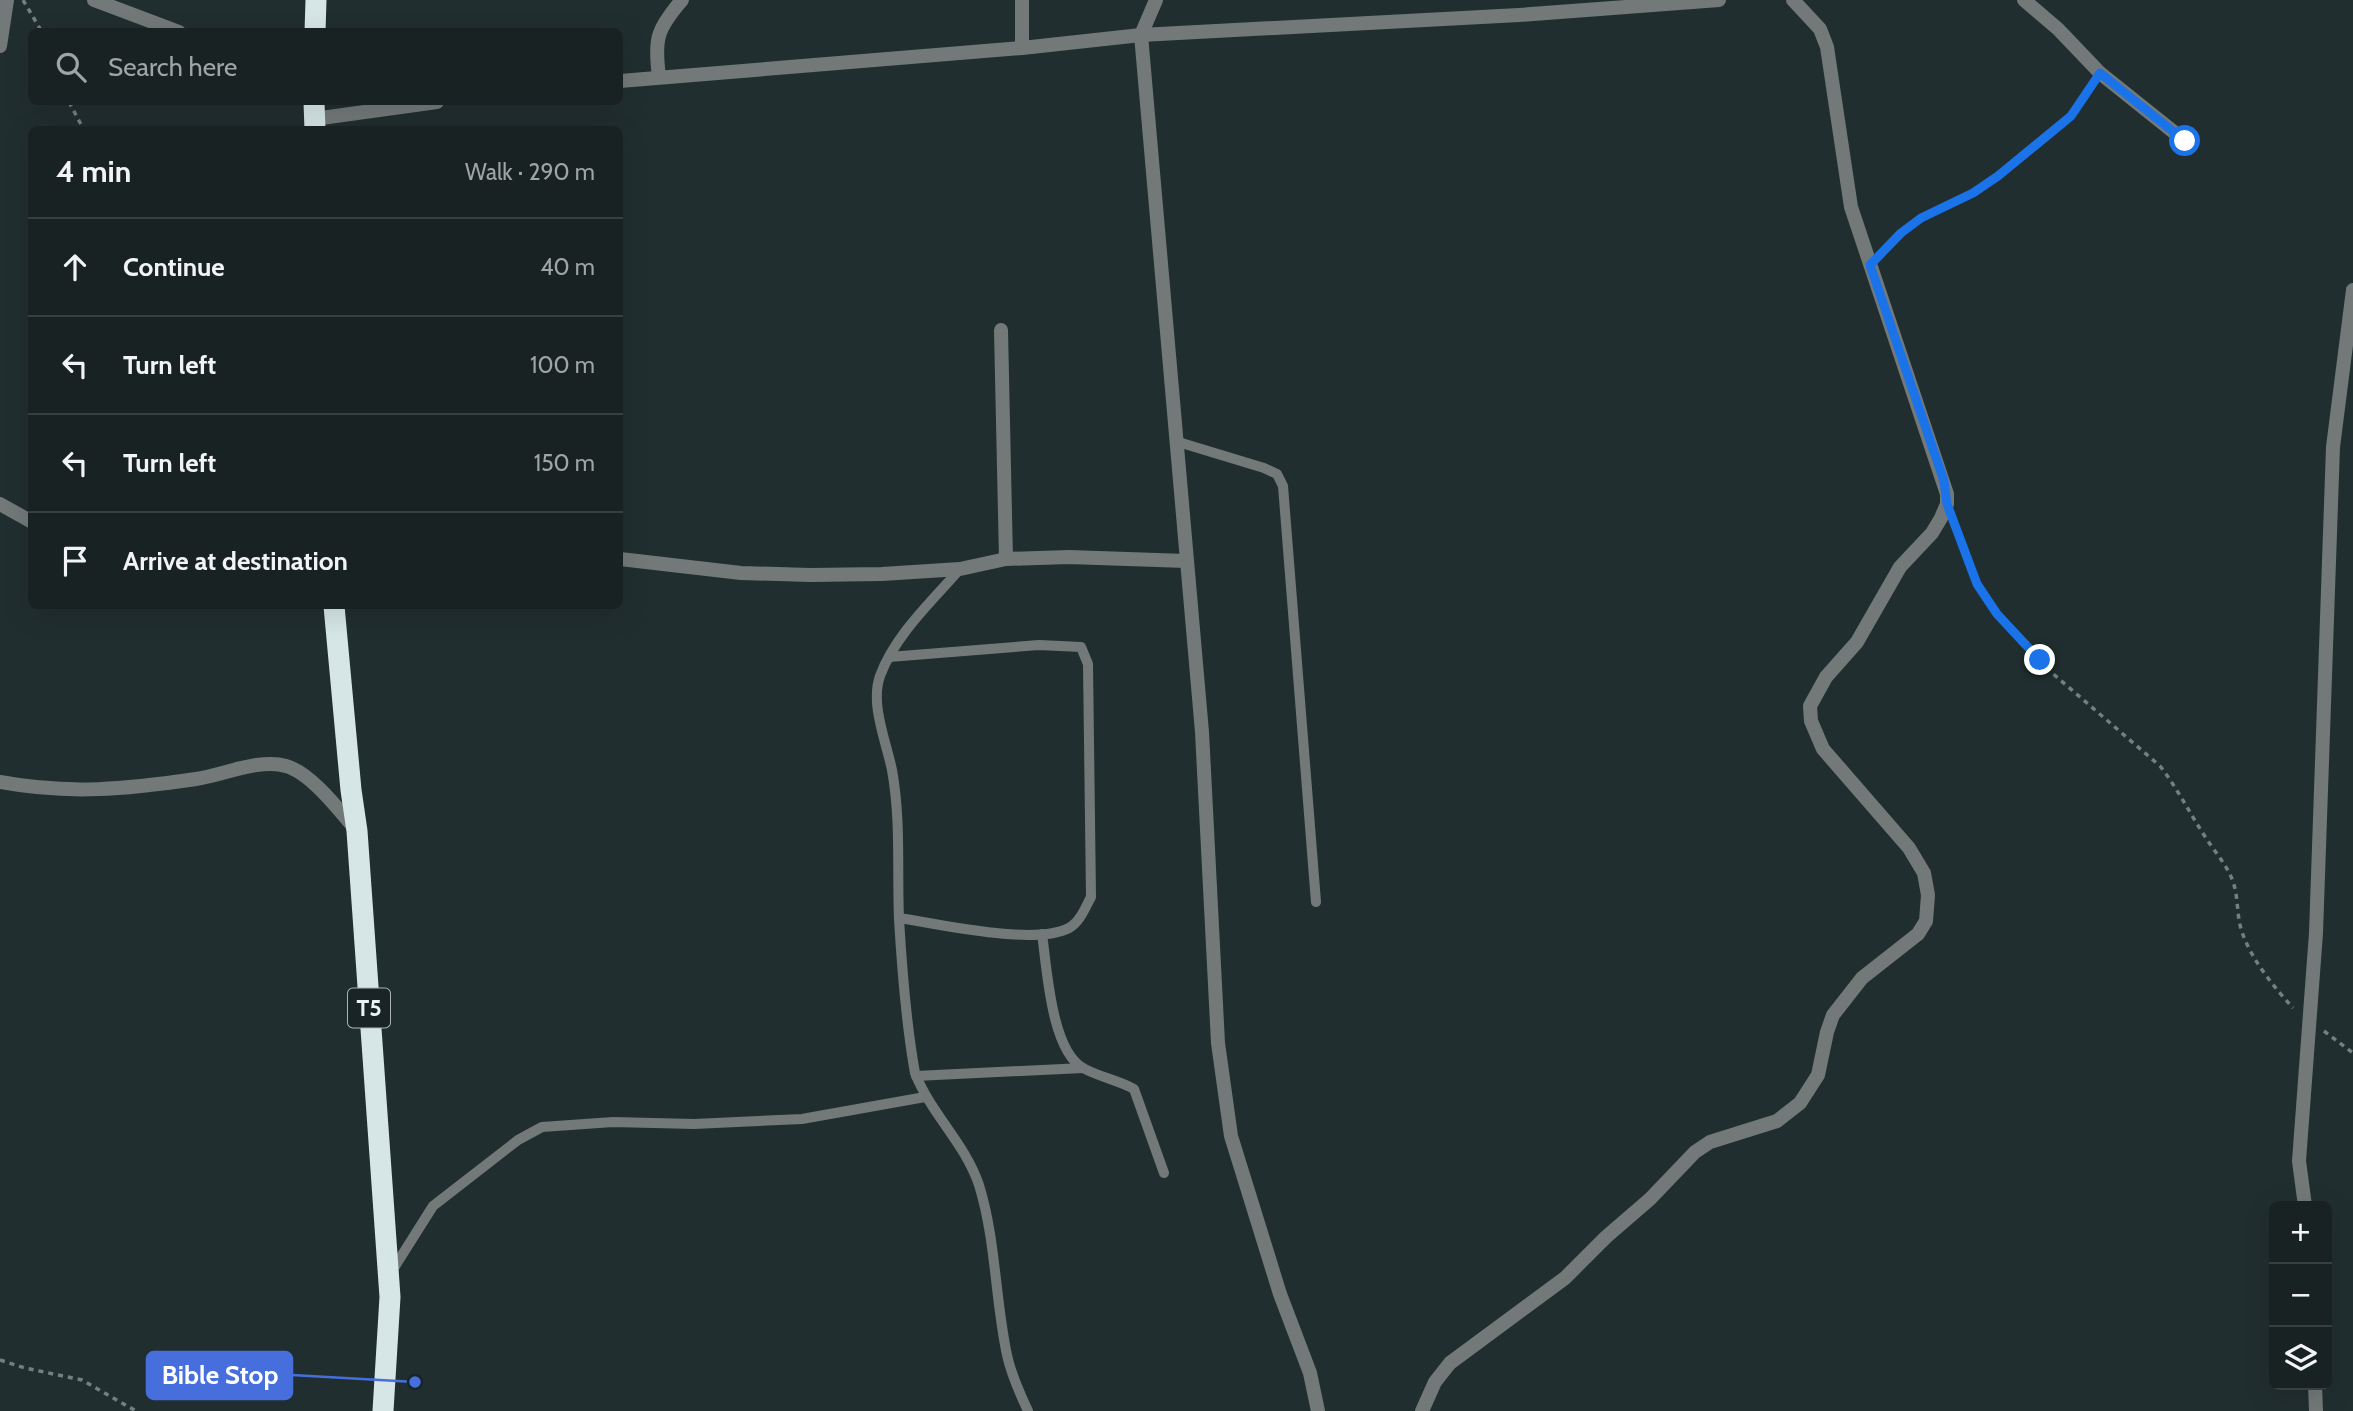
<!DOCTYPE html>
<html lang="en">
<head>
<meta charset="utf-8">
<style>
	:root { --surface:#192223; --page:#262f30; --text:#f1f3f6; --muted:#9fa4a6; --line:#373f41 }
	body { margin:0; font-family:Cabin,sans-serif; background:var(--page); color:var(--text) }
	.controls { position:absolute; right:21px; bottom:21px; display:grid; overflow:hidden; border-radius:10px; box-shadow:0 7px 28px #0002 }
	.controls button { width:63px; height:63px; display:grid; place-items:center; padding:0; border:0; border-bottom:2px solid var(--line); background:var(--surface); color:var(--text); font:35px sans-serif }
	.stop { position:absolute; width:21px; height:21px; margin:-16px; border:5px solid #1a73e8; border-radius:50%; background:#fff }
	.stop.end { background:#1a73e8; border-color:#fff; box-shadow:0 2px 7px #0008 }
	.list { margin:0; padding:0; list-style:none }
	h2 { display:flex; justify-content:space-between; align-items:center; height:91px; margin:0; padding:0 28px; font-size:30px }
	h2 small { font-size:23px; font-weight:400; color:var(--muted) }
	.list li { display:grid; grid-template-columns:46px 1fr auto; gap:21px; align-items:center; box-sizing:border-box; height:98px; padding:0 28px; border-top:2px solid var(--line) }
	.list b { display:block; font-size:26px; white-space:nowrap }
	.list em { font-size:23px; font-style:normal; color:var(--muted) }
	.icon { flex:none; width:38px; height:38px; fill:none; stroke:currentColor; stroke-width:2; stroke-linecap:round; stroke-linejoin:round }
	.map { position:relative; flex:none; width:2353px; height:1411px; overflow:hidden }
	.search { position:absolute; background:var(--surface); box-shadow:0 7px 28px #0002; left:28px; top:28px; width:595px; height:77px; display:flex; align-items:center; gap:18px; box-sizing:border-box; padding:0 24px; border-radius:10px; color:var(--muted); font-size:26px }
	.panel { position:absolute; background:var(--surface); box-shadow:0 7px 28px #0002; left:28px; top:126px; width:595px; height:483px; border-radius:10px }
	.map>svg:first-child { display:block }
</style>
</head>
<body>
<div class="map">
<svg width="2353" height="1411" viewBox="0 0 2353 1411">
	<rect width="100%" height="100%" fill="#212e2f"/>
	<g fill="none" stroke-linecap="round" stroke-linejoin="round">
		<!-- path -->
		<g stroke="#747f80" stroke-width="3.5" stroke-dasharray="5 5" stroke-linecap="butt">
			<polyline points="23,0 42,32"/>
			<polyline points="69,102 84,130"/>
			<polyline points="1883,251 1921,218 1973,193 1998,176 2071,116 2092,87"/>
			<path d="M1955,527L1977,584L1997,614L2014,635L2051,672L2160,766C2178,789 2190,814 2206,838C2215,852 2226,864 2232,879C2239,896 2236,915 2242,932C2251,959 2274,987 2293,1008"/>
			<polyline points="2324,1031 2353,1053"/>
			<polyline points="0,1360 25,1368 82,1380 136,1411"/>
		</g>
		<!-- lane -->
		<g stroke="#737979" stroke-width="10">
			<polyline points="1175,441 1264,468 1277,474 1283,486 1316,902"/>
			<path d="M960,569C932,601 895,635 880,676C870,704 886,741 892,770C901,820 897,869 899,919C902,970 906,1023 915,1073C931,1114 965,1143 979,1185C996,1240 995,1299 1007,1355C1011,1374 1020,1394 1028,1411"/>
			<path d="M889,657L1039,645L1081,647L1088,664L1091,897C1085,908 1080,922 1069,928C1035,946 939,924 899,918"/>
			<path d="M1042,934C1047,968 1051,1050 1083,1068C1099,1077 1118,1080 1134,1089L1164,1173"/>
			<polyline points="916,1076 1083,1068"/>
			<polyline points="392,1271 433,1206 518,1140 542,1127 613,1122 694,1124 802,1119 925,1097"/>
		</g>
		<!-- street -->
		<g stroke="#737979" stroke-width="14">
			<polyline points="94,0 179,32"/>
			<polyline points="1156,0 1141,35 1202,732 1218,1043 1231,1136 1280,1294 1310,1373 1318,1411"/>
			<polyline points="2024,0 2058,29 2100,73 2185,141"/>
			<polyline points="0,46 7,0"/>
			<polyline points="1022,48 1022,0"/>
			<path d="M659,76C654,39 657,29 682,0"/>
			<polyline points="620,81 1022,48 1141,35 1519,15 1719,0"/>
			<polyline points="314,119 437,102"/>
			<polyline points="1001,330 1006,559"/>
			<polyline points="0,504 32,522"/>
			<polyline points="620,559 741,573 810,575 882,574 960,569 1006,559 1069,557 1186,561"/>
			<path d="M0,782C69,795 127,789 196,779C223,775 260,758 286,766C311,773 339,810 356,830"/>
			<polyline points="2305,1206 2299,1161 2316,933 2333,447 2353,290"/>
			<polyline points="2315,1385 2316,1411"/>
			<polyline points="1422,1411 1435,1382 1450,1363 1565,1278 1606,1237 1650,1199 1695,1152 1710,1142 1777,1121 1800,1103 1818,1075 1827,1032 1833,1015 1862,978 1918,934 1926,921 1928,895 1924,873 1909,848 1823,749 1811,721 1810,706 1826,677 1857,642 1900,567 1932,533 1941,518 1947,504 1947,494 1851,207 1827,47 1820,29 1793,0"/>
		</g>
		<!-- highway -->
		<g stroke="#d6e6e7" stroke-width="21">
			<polyline points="315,32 316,0"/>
			<polyline points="314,102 315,130"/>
			<polyline points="334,606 351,790 357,831 390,1297 383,1411"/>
		</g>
	</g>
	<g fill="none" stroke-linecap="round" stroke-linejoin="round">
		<!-- route -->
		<polyline stroke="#1a73e8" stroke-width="9" points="2040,660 1997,614 1977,584 1947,504 1944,481 1870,265 1901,233 1921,218 1973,193 1998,176 2071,116 2100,73 2185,141"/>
	</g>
	<g text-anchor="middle" stroke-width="7" stroke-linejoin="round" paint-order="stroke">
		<!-- shield labels -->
		<rect fill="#182425" stroke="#abb4b5" stroke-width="2" x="348" y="988.5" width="42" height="39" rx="5"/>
		<g font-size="23" font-weight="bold" fill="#eaf2f3">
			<text x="369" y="1016">T5</text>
		</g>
	</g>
	<!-- callouts -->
	<path fill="none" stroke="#466fdd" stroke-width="2.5" d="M415 1382L292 1375"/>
	<circle fill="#466fdd" stroke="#182425" stroke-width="2.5" cx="415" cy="1382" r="7"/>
	<rect fill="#466fdd" stroke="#466fdd" stroke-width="2.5" x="147" y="1352" width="145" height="47" rx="7"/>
	<g font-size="26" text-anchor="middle" font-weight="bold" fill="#fff">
		<text x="220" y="1384">Bible Stop</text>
	</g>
</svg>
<div class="controls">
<button>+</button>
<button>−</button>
<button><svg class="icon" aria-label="layers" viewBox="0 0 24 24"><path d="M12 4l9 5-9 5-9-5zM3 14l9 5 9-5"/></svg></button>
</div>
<div class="stop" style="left:2185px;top:141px"></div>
<div class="stop end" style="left:2040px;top:660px"></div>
<div class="search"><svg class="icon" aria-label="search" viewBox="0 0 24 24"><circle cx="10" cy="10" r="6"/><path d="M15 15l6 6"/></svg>Search here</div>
<section class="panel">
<h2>4 min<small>Walk · 290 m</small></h2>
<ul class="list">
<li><svg class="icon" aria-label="ahead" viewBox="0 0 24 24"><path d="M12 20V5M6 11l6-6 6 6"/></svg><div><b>Continue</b></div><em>40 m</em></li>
<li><svg class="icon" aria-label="left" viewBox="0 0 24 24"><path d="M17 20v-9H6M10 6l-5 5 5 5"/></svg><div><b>Turn left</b></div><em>100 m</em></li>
<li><svg class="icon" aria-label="left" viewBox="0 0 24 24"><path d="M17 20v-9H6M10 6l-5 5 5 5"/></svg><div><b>Turn left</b></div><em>150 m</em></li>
<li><svg class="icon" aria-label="arrive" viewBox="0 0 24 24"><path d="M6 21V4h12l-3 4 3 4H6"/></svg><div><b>Arrive at destination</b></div></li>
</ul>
</section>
</div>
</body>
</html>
